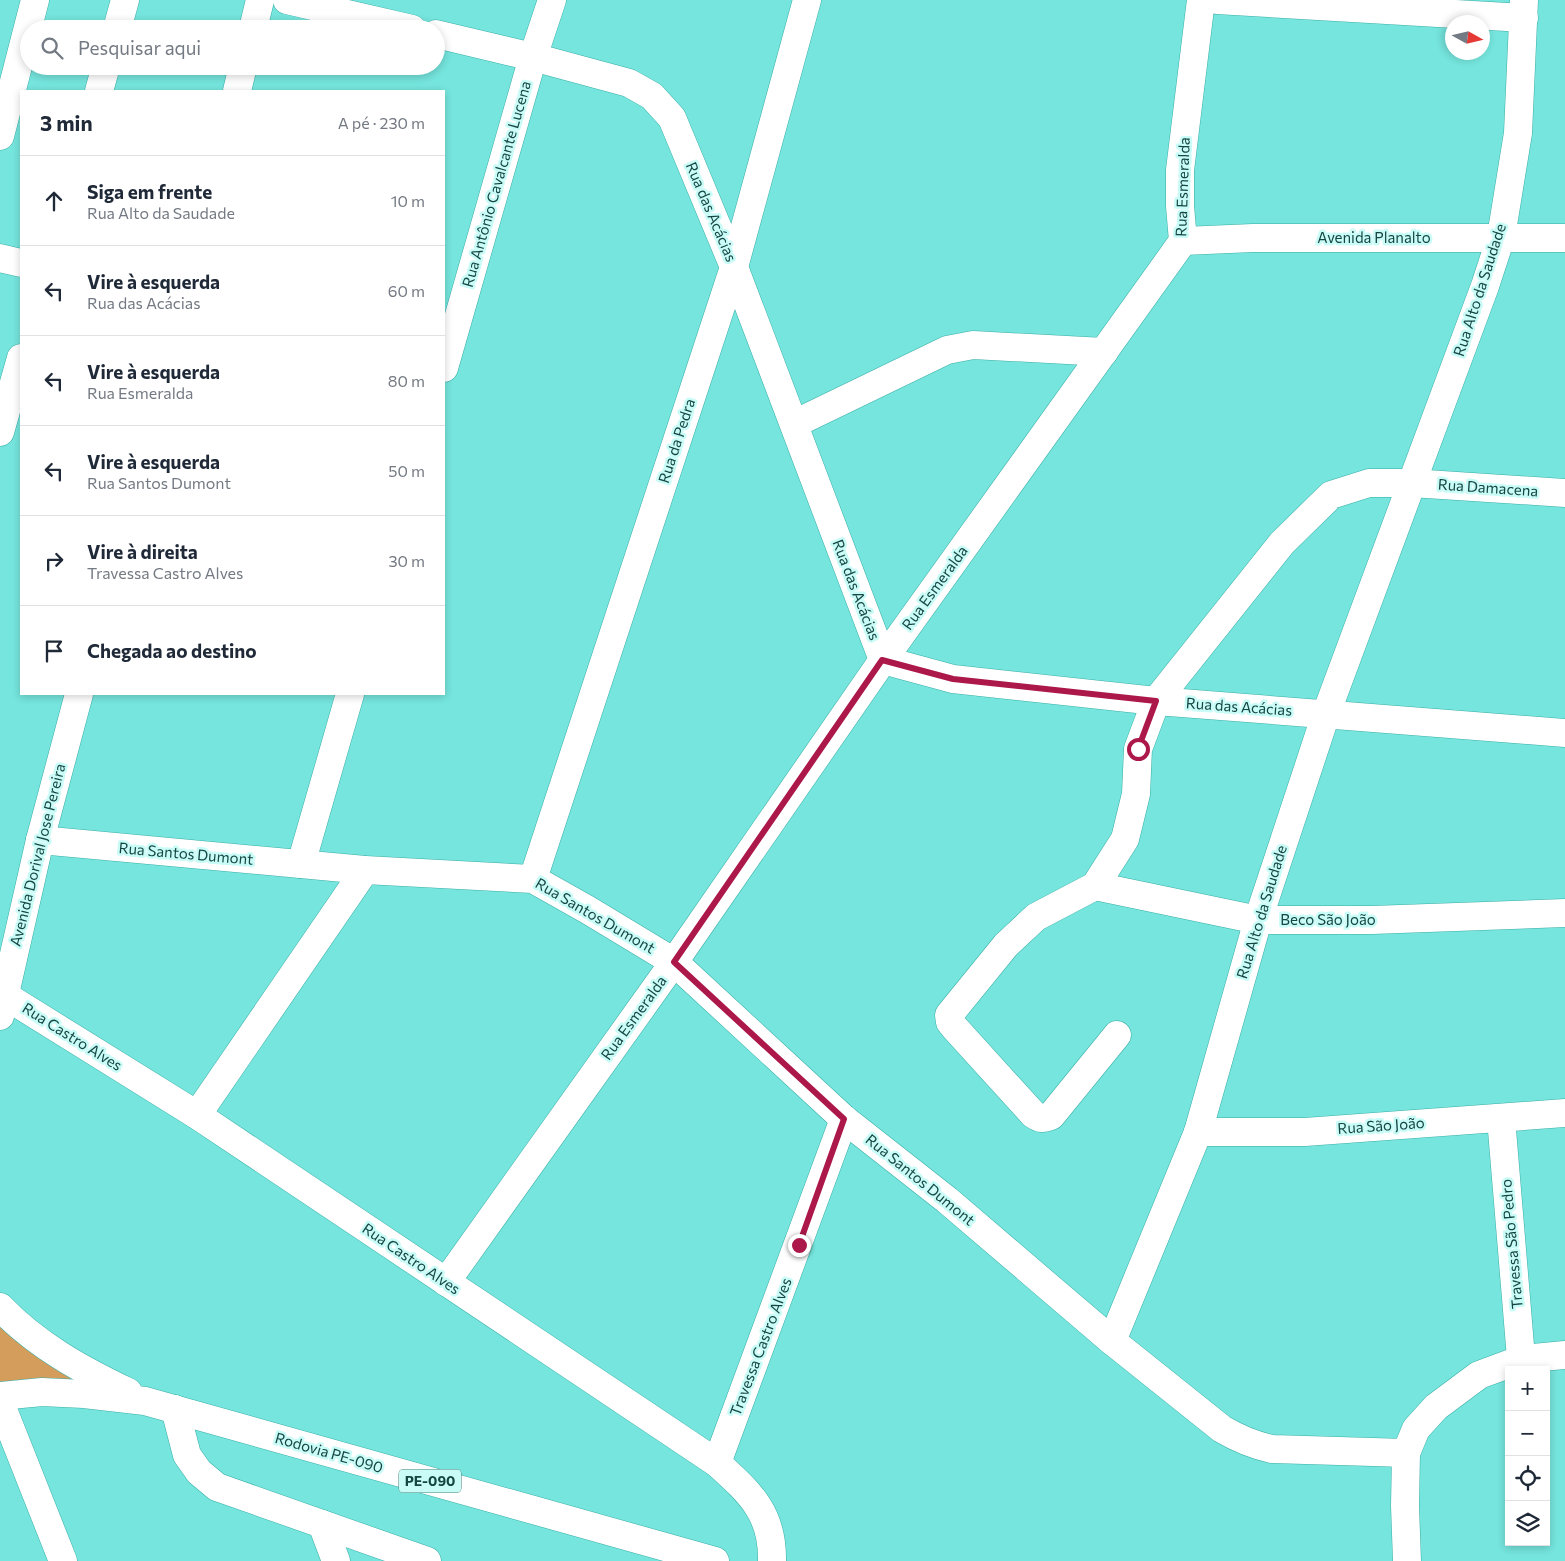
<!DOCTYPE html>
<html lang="pt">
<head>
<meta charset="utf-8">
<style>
	:root { --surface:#fff; --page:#f6f6f7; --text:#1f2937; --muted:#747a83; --line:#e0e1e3 }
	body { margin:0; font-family:Commissioner,sans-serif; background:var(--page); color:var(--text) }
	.controls { position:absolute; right:15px; bottom:15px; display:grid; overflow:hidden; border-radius:0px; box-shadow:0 2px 8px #0003 }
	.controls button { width:45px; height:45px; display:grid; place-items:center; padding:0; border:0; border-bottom:1px solid var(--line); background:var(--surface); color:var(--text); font:25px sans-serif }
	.compass { position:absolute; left:1445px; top:15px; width:45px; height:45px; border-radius:50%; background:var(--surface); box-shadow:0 2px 8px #0003; rotate:98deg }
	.stop { position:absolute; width:15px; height:15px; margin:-11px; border:4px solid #ab1849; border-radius:50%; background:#fff }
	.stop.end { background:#ab1849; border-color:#fff; box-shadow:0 1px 5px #0008 }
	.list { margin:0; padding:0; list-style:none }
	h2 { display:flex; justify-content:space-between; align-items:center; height:65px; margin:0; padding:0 20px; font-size:21px }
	h2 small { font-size:16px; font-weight:400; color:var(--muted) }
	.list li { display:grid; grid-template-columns:32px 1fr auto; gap:15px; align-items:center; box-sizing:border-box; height:90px; padding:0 20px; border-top:1px solid var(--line) }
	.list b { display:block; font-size:19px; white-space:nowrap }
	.list p { margin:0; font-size:16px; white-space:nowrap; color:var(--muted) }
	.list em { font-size:16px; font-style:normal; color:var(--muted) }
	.icon { flex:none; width:28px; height:28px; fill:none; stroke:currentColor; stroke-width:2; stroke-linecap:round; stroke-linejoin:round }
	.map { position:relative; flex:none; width:1565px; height:1561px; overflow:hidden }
	.search { position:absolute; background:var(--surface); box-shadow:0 2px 8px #0003; left:20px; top:20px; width:425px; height:55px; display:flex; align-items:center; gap:12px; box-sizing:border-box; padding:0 18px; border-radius:28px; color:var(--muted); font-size:19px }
	.panel { position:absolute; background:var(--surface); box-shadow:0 2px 8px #0003; left:20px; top:90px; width:425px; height:605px; border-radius:0px }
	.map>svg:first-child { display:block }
</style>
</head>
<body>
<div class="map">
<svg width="1565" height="1561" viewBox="0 0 1565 1561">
	<rect width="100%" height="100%" fill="#75e5dd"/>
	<!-- green -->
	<polygon fill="#d49d5c" points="0,1321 100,1387 0,1386"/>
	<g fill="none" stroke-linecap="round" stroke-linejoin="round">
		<!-- minor casing -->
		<g stroke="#39afa8" stroke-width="29">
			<g id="minor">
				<polyline points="287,0 412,29"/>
				<polyline points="1217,0 1524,18"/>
				<polyline points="253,29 260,0"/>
				<polyline points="436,34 533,57 629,83 652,96 672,118 734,267 883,660 953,679 1156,701 1565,733"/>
				<polyline points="237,91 243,66"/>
				<polyline points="0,136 35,0"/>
				<polyline points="1183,241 1253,238 1565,238"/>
				<polyline points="0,258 21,263"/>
				<polyline points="444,368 533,57 552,0"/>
				<polyline points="794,424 947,350 973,345 1104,352"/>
				<path d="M40,840L365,870L533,879L588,910L674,962L844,1119L947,1200L1112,1341L1222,1429C1239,1439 1253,1445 1272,1449L1406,1453"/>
				<polyline points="301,864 350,694"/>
				<polyline points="533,879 734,267 807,0"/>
				<polyline points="1095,886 1258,920 1372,920 1565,913"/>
				<path d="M4,995L197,1115L717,1463C750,1493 773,1513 772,1561"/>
				<polyline points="0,1016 40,840 79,694"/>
				<path d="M1117,1035L1051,1116C1043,1119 1040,1119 1033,1114L954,1027L950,1022L949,1015L1006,945L1036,917L1095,886L1125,839L1136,794L1138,749L1156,701L1282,543L1331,495L1369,483H1411L1565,493"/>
				<polyline points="197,1115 365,870"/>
				<polyline points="1501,1118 1522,1370"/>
				<polyline points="1198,1132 1305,1132 1565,1113"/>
				<polyline points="446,1282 674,962 883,660 1183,241 1180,206 1180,170 1201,0"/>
				<polyline points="1112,1341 1198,1132 1258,920 1326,714 1485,286 1501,237 1518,133 1524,0"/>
				<polyline points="0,1402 63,1561"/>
				<polyline points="175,1409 187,1455 199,1472 217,1487 427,1561"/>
				<polyline points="717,1463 844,1119"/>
				<polyline points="322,1524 336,1561"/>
				<polyline points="1407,1561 1405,1506 1406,1453 1416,1429 1436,1407 1479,1375 1522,1359 1565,1355"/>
			</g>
		</g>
		<!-- major casing -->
		<g stroke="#39afa8" stroke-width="29">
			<g id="major">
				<path d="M0,1307C36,1345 82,1370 128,1392"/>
				<polyline points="0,1396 42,1392 84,1394 145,1401 715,1561"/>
			</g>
		</g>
		<!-- highway casing -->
		<g stroke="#39afa8" stroke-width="29">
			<g id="highway">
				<polyline points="117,29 125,0"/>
				<polyline points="99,91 106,66"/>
				<polyline points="0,432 21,358"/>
			</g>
		</g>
		<!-- minor -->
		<use href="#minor" stroke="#fff" stroke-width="28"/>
		<!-- major -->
		<use href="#major" stroke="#fff" stroke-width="28"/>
		<!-- highway -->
		<use href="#highway" stroke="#fff" stroke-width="28"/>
	</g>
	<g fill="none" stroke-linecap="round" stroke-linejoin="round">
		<!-- route -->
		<polyline stroke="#ab1849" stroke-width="6" points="799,1245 844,1119 674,962 882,660 953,679 1156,701 1138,749"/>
	</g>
	<g text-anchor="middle" stroke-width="5" stroke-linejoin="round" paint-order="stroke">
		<!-- shield labels -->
		<rect fill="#c9fbf7" stroke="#4b7c79" stroke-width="1" x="399" y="1469.5" width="62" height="23" rx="4"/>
		<g font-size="14" font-weight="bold" fill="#154643">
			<text x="430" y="1486">PE-090</text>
		</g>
		<!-- street labels -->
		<g font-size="15" fill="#154643" stroke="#c9fbf7">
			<text transform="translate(497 184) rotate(-74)" y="5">Rua Antônio Cavalcante Lucena</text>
			<text transform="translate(1183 187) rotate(-88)" y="5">Rua Esmeralda</text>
			<text transform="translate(711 212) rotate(67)" y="5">Rua das Acácias</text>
			<text x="1374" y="243">Avenida Planalto</text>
			<text transform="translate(1480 290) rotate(-72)" y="5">Rua Alto da Saudade</text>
			<text transform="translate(677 441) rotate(-72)" y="5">Rua da Pedra</text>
			<text transform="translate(1488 488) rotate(4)" y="5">Rua Damacena</text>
			<text transform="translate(935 588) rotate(-54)" y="5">Rua Esmeralda</text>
			<text transform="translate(856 590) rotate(69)" y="5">Rua das Acácias</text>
			<text transform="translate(1239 707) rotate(4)" y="5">Rua das Acácias</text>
			<text transform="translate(186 854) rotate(5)" y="5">Rua Santos Dumont</text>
			<text transform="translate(38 855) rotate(-76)" y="5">Avenida Dorival Jose Pereira</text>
			<text transform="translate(1262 912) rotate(-73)" y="5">Rua Alto da Saudade</text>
			<text transform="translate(595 916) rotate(30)" y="5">Rua Santos Dumont</text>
			<text x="1328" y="925">Beco São João</text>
			<text transform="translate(634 1018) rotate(-54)" y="5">Rua Esmeralda</text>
			<text transform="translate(72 1037) rotate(32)" y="5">Rua Castro Alves</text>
			<text transform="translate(1381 1126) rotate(-4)" y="5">Rua São João</text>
			<text transform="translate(920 1180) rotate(39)" y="5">Rua Santos Dumont</text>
			<text transform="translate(1512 1244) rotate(-95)" y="5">Travessa São Pedro</text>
			<text transform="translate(411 1259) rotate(34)" y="5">Rua Castro Alves</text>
			<text transform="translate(761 1347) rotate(-69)" y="5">Travessa Castro Alves</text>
			<text transform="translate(329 1453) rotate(16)" y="5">Rodovia PE-090</text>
		</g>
	</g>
</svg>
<div class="controls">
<button>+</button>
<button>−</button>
<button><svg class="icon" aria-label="locate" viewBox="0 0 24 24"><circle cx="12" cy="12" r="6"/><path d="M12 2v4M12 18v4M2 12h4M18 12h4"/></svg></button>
<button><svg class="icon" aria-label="layers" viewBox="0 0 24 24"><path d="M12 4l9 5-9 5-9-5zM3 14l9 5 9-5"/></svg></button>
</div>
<svg class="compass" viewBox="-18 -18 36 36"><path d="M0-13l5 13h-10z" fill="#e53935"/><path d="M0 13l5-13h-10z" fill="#747a83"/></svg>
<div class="stop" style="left:1138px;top:749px"></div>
<div class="stop end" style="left:799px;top:1245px"></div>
<div class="search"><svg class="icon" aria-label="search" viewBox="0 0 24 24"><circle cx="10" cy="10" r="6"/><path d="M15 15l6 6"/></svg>Pesquisar aqui</div>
<section class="panel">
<h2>3 min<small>A pé · 230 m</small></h2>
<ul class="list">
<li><svg class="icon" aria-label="ahead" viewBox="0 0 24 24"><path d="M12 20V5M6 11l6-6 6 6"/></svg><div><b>Siga em frente</b><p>Rua Alto da Saudade</p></div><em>10 m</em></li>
<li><svg class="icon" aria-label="left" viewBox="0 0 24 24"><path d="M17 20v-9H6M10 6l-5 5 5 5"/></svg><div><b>Vire à esquerda</b><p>Rua das Acácias</p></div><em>60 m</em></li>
<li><svg class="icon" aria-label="left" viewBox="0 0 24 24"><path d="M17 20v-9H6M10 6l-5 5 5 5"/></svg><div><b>Vire à esquerda</b><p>Rua Esmeralda</p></div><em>80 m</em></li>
<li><svg class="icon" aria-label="left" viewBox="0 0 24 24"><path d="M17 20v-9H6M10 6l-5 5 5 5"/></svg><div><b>Vire à esquerda</b><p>Rua Santos Dumont</p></div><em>50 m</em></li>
<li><svg class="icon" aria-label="right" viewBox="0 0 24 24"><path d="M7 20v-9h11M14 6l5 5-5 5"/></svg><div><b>Vire à direita</b><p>Travessa Castro Alves</p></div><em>30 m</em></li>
<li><svg class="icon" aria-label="arrive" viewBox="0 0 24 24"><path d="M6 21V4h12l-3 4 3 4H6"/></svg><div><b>Chegada ao destino</b></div></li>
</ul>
</section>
</div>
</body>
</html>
